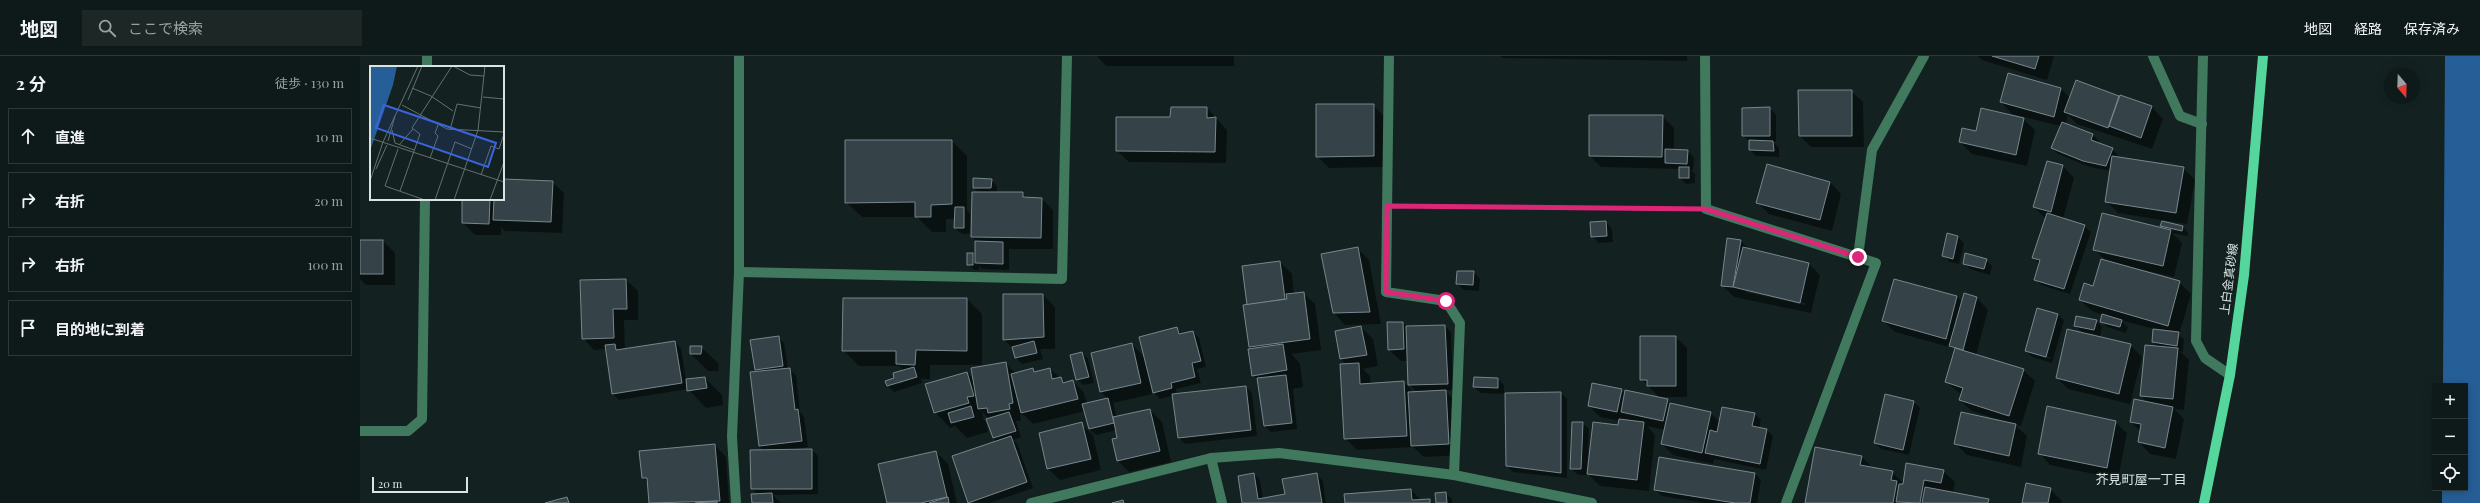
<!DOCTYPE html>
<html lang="ja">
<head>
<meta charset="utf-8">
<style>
	:root { --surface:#0e1a19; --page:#1c2726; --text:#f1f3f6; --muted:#9ba1a2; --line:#2e3838 }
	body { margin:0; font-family:"Playfair Display","Noto Sans JP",serif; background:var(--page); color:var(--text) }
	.controls { position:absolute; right:12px; bottom:12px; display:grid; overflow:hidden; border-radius:0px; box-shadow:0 2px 10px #0003 }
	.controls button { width:36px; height:36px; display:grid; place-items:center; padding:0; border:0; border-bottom:1px solid var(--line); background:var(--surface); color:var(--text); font:20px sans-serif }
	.compass { position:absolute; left:2024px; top:12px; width:36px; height:36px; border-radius:50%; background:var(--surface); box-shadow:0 2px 10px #0003; rotate:161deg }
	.scale { position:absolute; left:12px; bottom:10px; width:96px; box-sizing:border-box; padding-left:4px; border:2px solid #dbe4e4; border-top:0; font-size:11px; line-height:14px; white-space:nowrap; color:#dbe4e4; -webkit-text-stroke:3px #132221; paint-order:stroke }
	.stop { position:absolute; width:12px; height:12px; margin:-9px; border:3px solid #db2777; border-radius:50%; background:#fff }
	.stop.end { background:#db2777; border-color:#fff; box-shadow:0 1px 4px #0008 }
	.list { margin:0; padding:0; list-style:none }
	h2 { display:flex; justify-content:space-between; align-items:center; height:52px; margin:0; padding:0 16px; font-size:17px }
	h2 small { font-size:13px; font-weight:400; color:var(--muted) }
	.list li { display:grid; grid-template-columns:26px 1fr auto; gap:12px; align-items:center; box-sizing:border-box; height:56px; margin:0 8px 8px; padding:0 8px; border:1px solid var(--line); border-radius:0px }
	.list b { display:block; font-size:15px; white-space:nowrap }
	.list em { font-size:13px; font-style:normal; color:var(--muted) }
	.icon { flex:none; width:22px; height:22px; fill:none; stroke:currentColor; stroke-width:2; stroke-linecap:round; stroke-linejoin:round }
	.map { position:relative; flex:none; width:2120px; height:447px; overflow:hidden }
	header { display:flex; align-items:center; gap:24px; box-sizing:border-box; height:56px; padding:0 20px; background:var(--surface); border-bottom:1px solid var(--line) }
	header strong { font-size:19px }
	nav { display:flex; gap:22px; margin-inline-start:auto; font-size:14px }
	.search { width:280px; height:36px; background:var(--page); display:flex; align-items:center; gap:10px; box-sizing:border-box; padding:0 14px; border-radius:0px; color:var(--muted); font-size:15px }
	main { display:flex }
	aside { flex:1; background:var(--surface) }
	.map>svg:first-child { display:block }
</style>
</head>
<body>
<header>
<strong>地図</strong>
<div class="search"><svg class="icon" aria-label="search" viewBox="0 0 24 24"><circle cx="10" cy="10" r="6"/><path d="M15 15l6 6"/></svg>ここで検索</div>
<nav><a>地図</a><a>経路</a><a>保存済み</a></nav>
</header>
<main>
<aside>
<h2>2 分<small>徒歩 · 130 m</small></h2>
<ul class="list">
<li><svg class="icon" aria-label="ahead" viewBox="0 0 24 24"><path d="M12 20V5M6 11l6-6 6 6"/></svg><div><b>直進</b></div><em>10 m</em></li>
<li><svg class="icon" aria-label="right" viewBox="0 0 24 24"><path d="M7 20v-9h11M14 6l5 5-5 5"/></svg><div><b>右折</b></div><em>20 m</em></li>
<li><svg class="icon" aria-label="right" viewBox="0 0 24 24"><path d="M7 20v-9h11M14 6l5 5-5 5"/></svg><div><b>右折</b></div><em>100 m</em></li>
<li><svg class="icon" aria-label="arrive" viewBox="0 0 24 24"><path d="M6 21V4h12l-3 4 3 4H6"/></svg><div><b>目的地に到着</b></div></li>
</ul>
</aside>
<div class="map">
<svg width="2120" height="447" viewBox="0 0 2120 447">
	<rect width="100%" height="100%" fill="#132221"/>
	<!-- water -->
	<polygon fill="#265f97" points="2085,0 2120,0 2120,447 2082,447 2082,432 2105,432 2105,330 2083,330"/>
	<!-- shadow -->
	<g fill="#0007" fill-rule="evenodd">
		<polygon points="737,0 874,0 874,10 746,10"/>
		<polygon points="1140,0 1327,0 1327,5 1142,2"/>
		<polygon points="1618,0 1694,0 1687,24 1622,4"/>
		<polygon points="1716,25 1792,51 1803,63 1792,93 1717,68 1708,59 1706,68 1733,79 1739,85 1738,87 1752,93 1758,99 1757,101 1823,112 1835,124 1827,168 1758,157 1746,145 1751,115 1730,111 1698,98 1692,92 1701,70 1652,58 1641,46 1701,33 1710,42"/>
		<polygon points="1491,35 1503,46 1504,91 1451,91 1440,80"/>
		<polygon points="1013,49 1025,61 1025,111 969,112 957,100"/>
		<polygon points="847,52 867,74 866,107 769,106 757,95 811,62"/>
		<polygon points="1410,52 1416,59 1416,86 1413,86 1419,92 1419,101 1396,100 1390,94 1390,86 1383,80"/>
		<polygon points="1302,60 1314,72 1314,95 1328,95 1334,102 1333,114 1331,114 1335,118 1335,127 1326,128 1320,122 1320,113 1241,111 1230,100"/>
		<polygon points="1663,63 1675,74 1667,110 1612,98 1600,86 1617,77"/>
		<polygon points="592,85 607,100 607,154 610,158 610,178 602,178 595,172 596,163 586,163 586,176 572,176 557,161 502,161 486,146"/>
		<polygon points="1687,106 1703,110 1714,122 1703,163 1724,170 1731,176 1710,238 1681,229 1675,223 1679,208 1673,201 1686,163 1674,151"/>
		<polygon points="1407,109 1470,126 1481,138 1472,175 1409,158 1397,146"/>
		<polygon points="143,124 192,126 204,137 202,177 145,175 141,171 141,179 115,179 103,167 103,143 143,143"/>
		<polygon points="631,124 637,130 637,137 662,137 668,143 682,143 693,154 693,193 649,193 649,214 622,213 619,210 619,214 614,214 608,208 613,198 616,201 616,185 612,181 619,137 614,132"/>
		<polygon points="1246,166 1252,173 1253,186 1238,187 1232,180"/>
		<polygon points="1802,170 1822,170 1828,177 1828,180 1812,177 1822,187 1814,221 1771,211 1771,212 1819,226 1831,238 1819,279 1824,283 1823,296 1820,295 1829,304 1824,354 1814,353 1824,363 1816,403 1790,398 1779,386 1781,376 1771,366 1788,347 1781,340 1798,291 1793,286 1794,273 1760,264 1768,271 1766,277 1747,271 1741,265 1743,259 1732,255 1720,244 1734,231 1747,206 1734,193 1806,174"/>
		<polygon points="1598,181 1604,187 1599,208 1590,206 1584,200"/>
		<polygon points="0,185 23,185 35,197 35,229 6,229 0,223"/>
		<path d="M1381,185L1389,193L1449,208L1460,219L1451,257L1374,241L1362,229ZM1386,234L1445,247V249L1386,236Z"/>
		<polygon points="997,192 1009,204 1021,268 985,269 974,257"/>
		<polygon points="1626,204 1632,210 1630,219 1610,213 1604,207"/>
		<polygon points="920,206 932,218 934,238 943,237 955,248 961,294 931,298 940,307 943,331 933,333 937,373 911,376 904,370 899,325 893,319 893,294 890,290 888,249"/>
		<polygon points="1114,216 1120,223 1119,235 1104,234 1097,228"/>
		<polygon points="266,224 278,235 278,264 264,264 265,294 315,286 321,292 326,324 345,322 362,339 363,349 346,352 328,333 259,344 253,338 246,293 234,294 223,282 221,225"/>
		<polygon points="1535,224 1597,241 1603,246 1605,239 1617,242 1628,254 1616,299 1663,314 1675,325 1661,370 1655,369 1667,380 1661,411 1607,399 1596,388 1640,364 1612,355 1600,344 1602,339 1586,326 1595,294 1593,292 1535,276 1523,265"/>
		<polygon points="644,239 683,239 695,251 695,293 680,293 683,303 662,308 656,302 653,292 644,284"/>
		<path d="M607,243L622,258V309H570V323H561L562,327L534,336L528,330L544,315L539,310H499L483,294ZM551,322L552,323L539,328V325Z"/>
		<path d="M1698,258L1704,265L1692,307L1672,301L1666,295ZM1672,296L1691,302V303L1672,298Z"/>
		<polygon points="1736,265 1742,271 1740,280 1729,277 1729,279 1770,289 1782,301 1770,348 1708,333 1697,322 1724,278 1716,270"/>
		<polygon points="1043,267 1047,271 1085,270 1091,276 1093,334 1084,334 1097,346 1100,399 1064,401 1053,391 997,394 985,382 987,309 981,303 976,276 1001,271 1013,283 1018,310 1003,313 1010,320 1011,328 1044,326 1054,337 1057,336 1049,329 1048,305 1041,305 1029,294"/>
		<polygon points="817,273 823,278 833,276 839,282 846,311 837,313 841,327 816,333 817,338 886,331 892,337 897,380 825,388 819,382 814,339 800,343 791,334 792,338 753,347 757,361 790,354 802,366 811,406 769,416 757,404 759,382 757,374 736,379 729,373 725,355 673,368 664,359 660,359 661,365 656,365 661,381 653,384 657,387 673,432 630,447 609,446 637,386 633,382 628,364 629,363 621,355 624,362 622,362 626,366 628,376 607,382 595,370 590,372 575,356 607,317 614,323 646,307 656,318 673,313 676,316 690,313 706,327 713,325 724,337 727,348 748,343 741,336 733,297 772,288 785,302"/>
		<polygon points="418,281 424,287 428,313 436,319 440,356 444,361 448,391 433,394 452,394 458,400 458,438 413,439 421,447 393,447 398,439 392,433 404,395 399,390 399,316 396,313"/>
		<polygon points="1316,281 1327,292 1327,341 1299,341 1281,323"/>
		<polygon points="341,291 359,308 358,315 348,315 331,298"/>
		<polygon points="722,297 728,303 734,327 723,329 717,323"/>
		<polygon points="1138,323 1144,329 1144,338 1121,337 1114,331"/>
		<polygon points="1261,334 1266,338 1307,344 1311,348 1350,357 1360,366 1395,358 1401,364 1399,372 1407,374 1413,380 1406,414 1354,403 1353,408 1313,399 1302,388 1305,374 1287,370 1295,379 1289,435 1240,430 1228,418 1259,370 1260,365 1240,361 1229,350"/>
		<polygon points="1201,337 1207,343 1207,422 1153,416 1147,410"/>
		<polygon points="1554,346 1560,352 1549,399 1521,393 1515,387"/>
		<polygon points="1755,366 1767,377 1758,423 1690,409 1679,397"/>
		<polygon points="1223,367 1229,373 1227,419 1218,419 1211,413"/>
		<polygon points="721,368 733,379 741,414 700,424 688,413"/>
		<polygon points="355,389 366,401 369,447 290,447 289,428 283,422"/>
		<polygon points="576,396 588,408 597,447 528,447"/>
		<polygon points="1502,401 1513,412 1532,416 1544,428 1583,415 1595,426 1593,437 1628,444 1631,447 1446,447"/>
		<polygon points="1395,417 1401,424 1397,447 1345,447 1302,440 1295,434"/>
		<polygon points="894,418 900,424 903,443 926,439 957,418 963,425 966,447 883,447"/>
		<polygon points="1690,433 1702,445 1701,447 1663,447"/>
		<polygon points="1051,434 1061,444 1069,444 1072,447 986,447"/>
		<polygon points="1085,437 1092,443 1092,447 1077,447"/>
	</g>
	<!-- building -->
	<g fill="#354348" stroke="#77878d">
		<polygon points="1632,0 1679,0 1675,13"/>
		<polygon points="1648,17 1701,32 1694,61 1640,46"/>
		<polygon points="1716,24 1759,40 1748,72 1704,56"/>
		<polygon points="1438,34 1492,34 1492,80 1439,80"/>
		<polygon points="1760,39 1792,50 1781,82 1749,70"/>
		<polygon points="956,48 1014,48 1014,100 956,101"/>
		<polygon points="811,51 847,51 847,62 856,61 855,96 756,95 756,61 810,61"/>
		<polygon points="1410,51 1410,80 1382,80 1382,52"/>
		<polygon points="1621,52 1664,62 1656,99 1599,86 1602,72 1616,75"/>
		<polygon points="1229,59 1303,59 1302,101 1229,100"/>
		<polygon points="1702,66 1733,78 1731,84 1753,92 1746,110 1723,105 1691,92"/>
		<polygon points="485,84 592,84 592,148 571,149 571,161 555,161 555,146 485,147"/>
		<polygon points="1389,84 1413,85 1414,95 1389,94"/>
		<polygon points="1305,93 1328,94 1327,108 1305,107"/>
		<polygon points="1752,100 1824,111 1816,157 1745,146"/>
		<polygon points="1687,105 1703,109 1691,156 1673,151"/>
		<polygon points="1407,108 1470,126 1460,164 1396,147"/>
		<rect x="1319" y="111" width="10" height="11"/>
		<polygon points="613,122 632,123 631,132 613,132"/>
		<polygon points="143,123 193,125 191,166 133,164 134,143 143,143"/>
		<polygon points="612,136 663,136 663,141 682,142 681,182 611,181"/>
		<polygon points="102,143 130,143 129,168 102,167"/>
		<polygon points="595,151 604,151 604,172 594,172"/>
		<polygon points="1687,157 1725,169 1704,233 1674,224 1680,204 1672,202"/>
		<polygon points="1742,157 1811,174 1803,210 1733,194"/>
		<polygon points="1246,165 1247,180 1231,181 1230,166"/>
		<polygon points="1802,165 1823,170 1822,175 1800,170"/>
		<polygon points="1587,177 1598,180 1593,203 1582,200"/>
		<polygon points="1367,182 1381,184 1373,231 1361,230"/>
		<rect x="0" y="184" width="23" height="34"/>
		<polygon points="615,185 643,186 643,208 615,207"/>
		<polygon points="998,191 1010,256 973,257 961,198"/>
		<polygon points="1383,191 1449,207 1440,247 1373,231"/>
		<rect x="607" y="197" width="6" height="12"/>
		<polygon points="1605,197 1627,203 1624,213 1603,208"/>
		<polygon points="1741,203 1820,225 1808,270 1719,244 1724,227 1733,230"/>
		<polygon points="920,205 925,243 887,249 882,210"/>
		<polygon points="1097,215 1114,215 1113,229 1096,228"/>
		<polygon points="266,223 267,253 253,253 254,282 222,283 220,224"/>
		<polygon points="1534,223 1597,240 1586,283 1522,265"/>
		<polygon points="944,236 950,283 889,291 883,249 927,243 926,238"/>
		<polygon points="1604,237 1617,241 1603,294 1589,290"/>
		<polygon points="643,238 683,238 684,281 643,284"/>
		<polygon points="483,242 607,242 607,295 556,294 555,309 536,308 536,295 482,295"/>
		<polygon points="1677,252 1698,258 1686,301 1665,295"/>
		<polygon points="1742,258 1762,264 1760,271 1740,266"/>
		<polygon points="1716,260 1737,264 1734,274 1714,270"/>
		<polygon points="1027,266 1043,266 1044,293 1028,294"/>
		<polygon points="1085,269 1088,328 1048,329 1046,270"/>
		<polygon points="1001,270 1007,299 980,303 975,275"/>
		<polygon points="817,271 819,278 833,275 841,305 832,307 835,321 811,327 812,332 793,337 779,281"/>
		<polygon points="1707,273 1771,288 1759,338 1696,322"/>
		<polygon points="1793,273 1819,276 1817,290 1792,286"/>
		<polygon points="419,280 423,310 395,314 390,284"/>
		<polygon points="1280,280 1316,280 1316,330 1287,330 1287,324 1280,324"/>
		<polygon points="315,285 322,327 252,338 245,289 255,288 256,294"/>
		<polygon points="674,285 677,297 655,302 652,291"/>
		<polygon points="772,287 781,327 740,336 731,297"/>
		<polygon points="923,288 927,314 892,320 888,293"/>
		<polygon points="1785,289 1818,292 1813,343 1780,340"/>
		<polygon points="330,290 342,290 341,298 330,298"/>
		<polygon points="1595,292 1664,313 1649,360 1599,344 1603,332 1585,326"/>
		<polygon points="722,296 729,321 716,324 710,299"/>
		<polygon points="646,306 653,347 649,348 650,353 628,357 627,352 618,353 611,312"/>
		<polygon points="999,307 1000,328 1044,325 1047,380 984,383 980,308"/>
		<polygon points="554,311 557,321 527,330 525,325 534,322 533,317"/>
		<polygon points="430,312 435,354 438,353 442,385 399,390 390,316"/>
		<polygon points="673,312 674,316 690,312 692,323 701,321 703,327 713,324 718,343 661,357 651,318"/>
		<polygon points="607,316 614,340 607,341 609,347 574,357 565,328"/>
		<polygon points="926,319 932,367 904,370 897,322"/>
		<polygon points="345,321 347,332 327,335 326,323"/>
		<polygon points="1114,321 1138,322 1138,332 1113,331"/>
		<polygon points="1232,327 1262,333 1257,356 1228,350"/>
		<polygon points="886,330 891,374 818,382 812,338"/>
		<polygon points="1086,334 1089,388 1051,390 1048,336"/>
		<polygon points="1265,334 1308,343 1303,365 1261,356"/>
		<polygon points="1201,336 1201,417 1146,410 1145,337"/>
		<polygon points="1525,338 1554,345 1543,394 1514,387"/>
		<polygon points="748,342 754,367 729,373 722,348"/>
		<polygon points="1774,343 1813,351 1805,392 1778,386 1781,368 1770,366"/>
		<polygon points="1310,347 1351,356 1342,397 1301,388"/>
		<polygon points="611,350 614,361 591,367 588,357"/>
		<polygon points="1687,350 1756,365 1747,412 1678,398"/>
		<polygon points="1362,351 1395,357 1392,370 1407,373 1400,408 1345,397 1350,374 1357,376"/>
		<polygon points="790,353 800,395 757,405 752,383 757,382 753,361"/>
		<polygon points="649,356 656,375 633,382 626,363"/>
		<polygon points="1601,356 1656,368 1649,400 1594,388"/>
		<polygon points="1259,363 1284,366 1277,424 1227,418 1233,366 1258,369"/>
		<polygon points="722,366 731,403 687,413 679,377"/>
		<polygon points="1212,366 1223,366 1221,413 1210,413"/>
		<polygon points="651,380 667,426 608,447 592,400"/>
		<polygon points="355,388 360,445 289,447 287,422 282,422 279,395"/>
		<polygon points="1455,391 1502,400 1500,409 1533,415 1531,424 1537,425 1533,447 1445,447"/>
		<polygon points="452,393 452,433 391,433 390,394"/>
		<polygon points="576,395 587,441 561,447 527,447 518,408"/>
		<polygon points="1299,401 1395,417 1390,447 1375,447 1294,434"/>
		<polygon points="1546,407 1584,414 1581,427 1564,424 1560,447 1536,446 1539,428 1543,428"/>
		<polygon points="894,417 898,443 925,438 922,423 957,417 962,447 882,447 878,420"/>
		<polygon points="1666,427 1691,432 1688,447 1662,447"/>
		<polygon points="1565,431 1629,443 1628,447 1562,447"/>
		<polygon points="1051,433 1052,444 1070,443 1070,447 985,447 984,438"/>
		<polygon points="1086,436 1087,447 1076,447 1075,437"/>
		<polygon points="412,437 413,447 392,447 391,438"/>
		<polygon points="207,441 209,447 185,447"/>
		<polygon points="588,441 589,447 569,447"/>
		<polygon points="763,444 764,447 752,447"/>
		<polygon points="357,445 357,447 335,447"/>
	</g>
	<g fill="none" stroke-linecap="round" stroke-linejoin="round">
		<!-- path -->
		<polyline stroke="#7d8988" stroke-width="2.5" stroke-dasharray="3 3" stroke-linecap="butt" points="1050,150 1325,152"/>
		<!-- minor -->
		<g stroke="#40795d" stroke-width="10">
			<polyline points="1029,0 1026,236 1086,245 1100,267 1094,419"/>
			<polyline points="1345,0 1346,153 1516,207 1426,447"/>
			<polyline points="1793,0 1820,60 1842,68"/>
			<polyline points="1843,0 1836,285 1845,302 1870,319"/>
			<polyline points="67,11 67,0"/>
			<polyline points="1498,201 1512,94 1564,0"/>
			<polyline points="379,216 702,223 707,0"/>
			<polyline points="0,375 48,375 62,363 65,143"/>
			<polyline points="851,402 862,447"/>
			<polyline points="376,447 372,381 379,216 379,0"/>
			<polyline points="671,447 851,402 919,397 1094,419 1232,447"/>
		</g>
		<!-- major -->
		<polyline stroke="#55d69c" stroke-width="10" points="1844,447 1870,319 1884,219 1903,0"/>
	</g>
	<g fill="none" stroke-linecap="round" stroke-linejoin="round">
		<!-- route -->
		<polyline stroke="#db2777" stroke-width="5" points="1086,245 1026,236 1027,150 1346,153 1498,201"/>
	</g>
	<g text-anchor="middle" stroke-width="3" stroke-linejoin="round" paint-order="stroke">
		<!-- street labels -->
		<g font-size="12" fill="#dbe4e4" stroke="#132221">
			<text transform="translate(1869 223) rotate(-83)" y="4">上白金真砂線</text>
		</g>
		<!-- neighbourhood labels -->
		<g font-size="13" fill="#dbe4e4" stroke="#132221">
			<text x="1781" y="428">芥見町屋一丁目</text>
		</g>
	</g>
	<!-- overview -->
	<g transform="translate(10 10)">
		<rect width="134" height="134" fill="#132221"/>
		<path d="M0,0H27L23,19L0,85Z" fill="#265f97"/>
		<path fill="none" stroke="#63706f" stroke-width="1" d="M83,0L100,9L114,10M42,22L61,30L83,45M113,31L134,33M38,34L52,0M32,39L77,63L134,66M22,64L25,77L44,84M80,64L87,38L111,42M0,72L134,116M18,75L25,50M29,79L43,63M28,83L15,120L55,134M60,92L68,70L65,67L68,59M6,103L17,79M111,109L121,80L129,83L134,68M0,115L13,76L48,0M30,125L50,68L42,62L82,0M65,134L85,76L102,83M84,134L108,64L115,0M120,134L134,96"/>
		<path fill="#3a64da" fill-opacity="0.15" stroke="#3a64da" stroke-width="2" d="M14,39L126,77L118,101L6,62Z"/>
		<rect width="134" height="134" fill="none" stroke="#dbe4e4" stroke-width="2"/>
	</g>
</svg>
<div class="controls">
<button>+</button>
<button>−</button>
<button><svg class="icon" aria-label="locate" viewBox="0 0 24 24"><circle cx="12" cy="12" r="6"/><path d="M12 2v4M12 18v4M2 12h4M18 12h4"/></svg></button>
</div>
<svg class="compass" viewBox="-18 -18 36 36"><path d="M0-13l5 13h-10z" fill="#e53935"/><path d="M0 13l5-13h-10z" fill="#9ba1a2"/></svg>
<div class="scale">20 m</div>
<div class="stop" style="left:1086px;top:245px"></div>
<div class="stop end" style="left:1498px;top:201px"></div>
</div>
</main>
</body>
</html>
